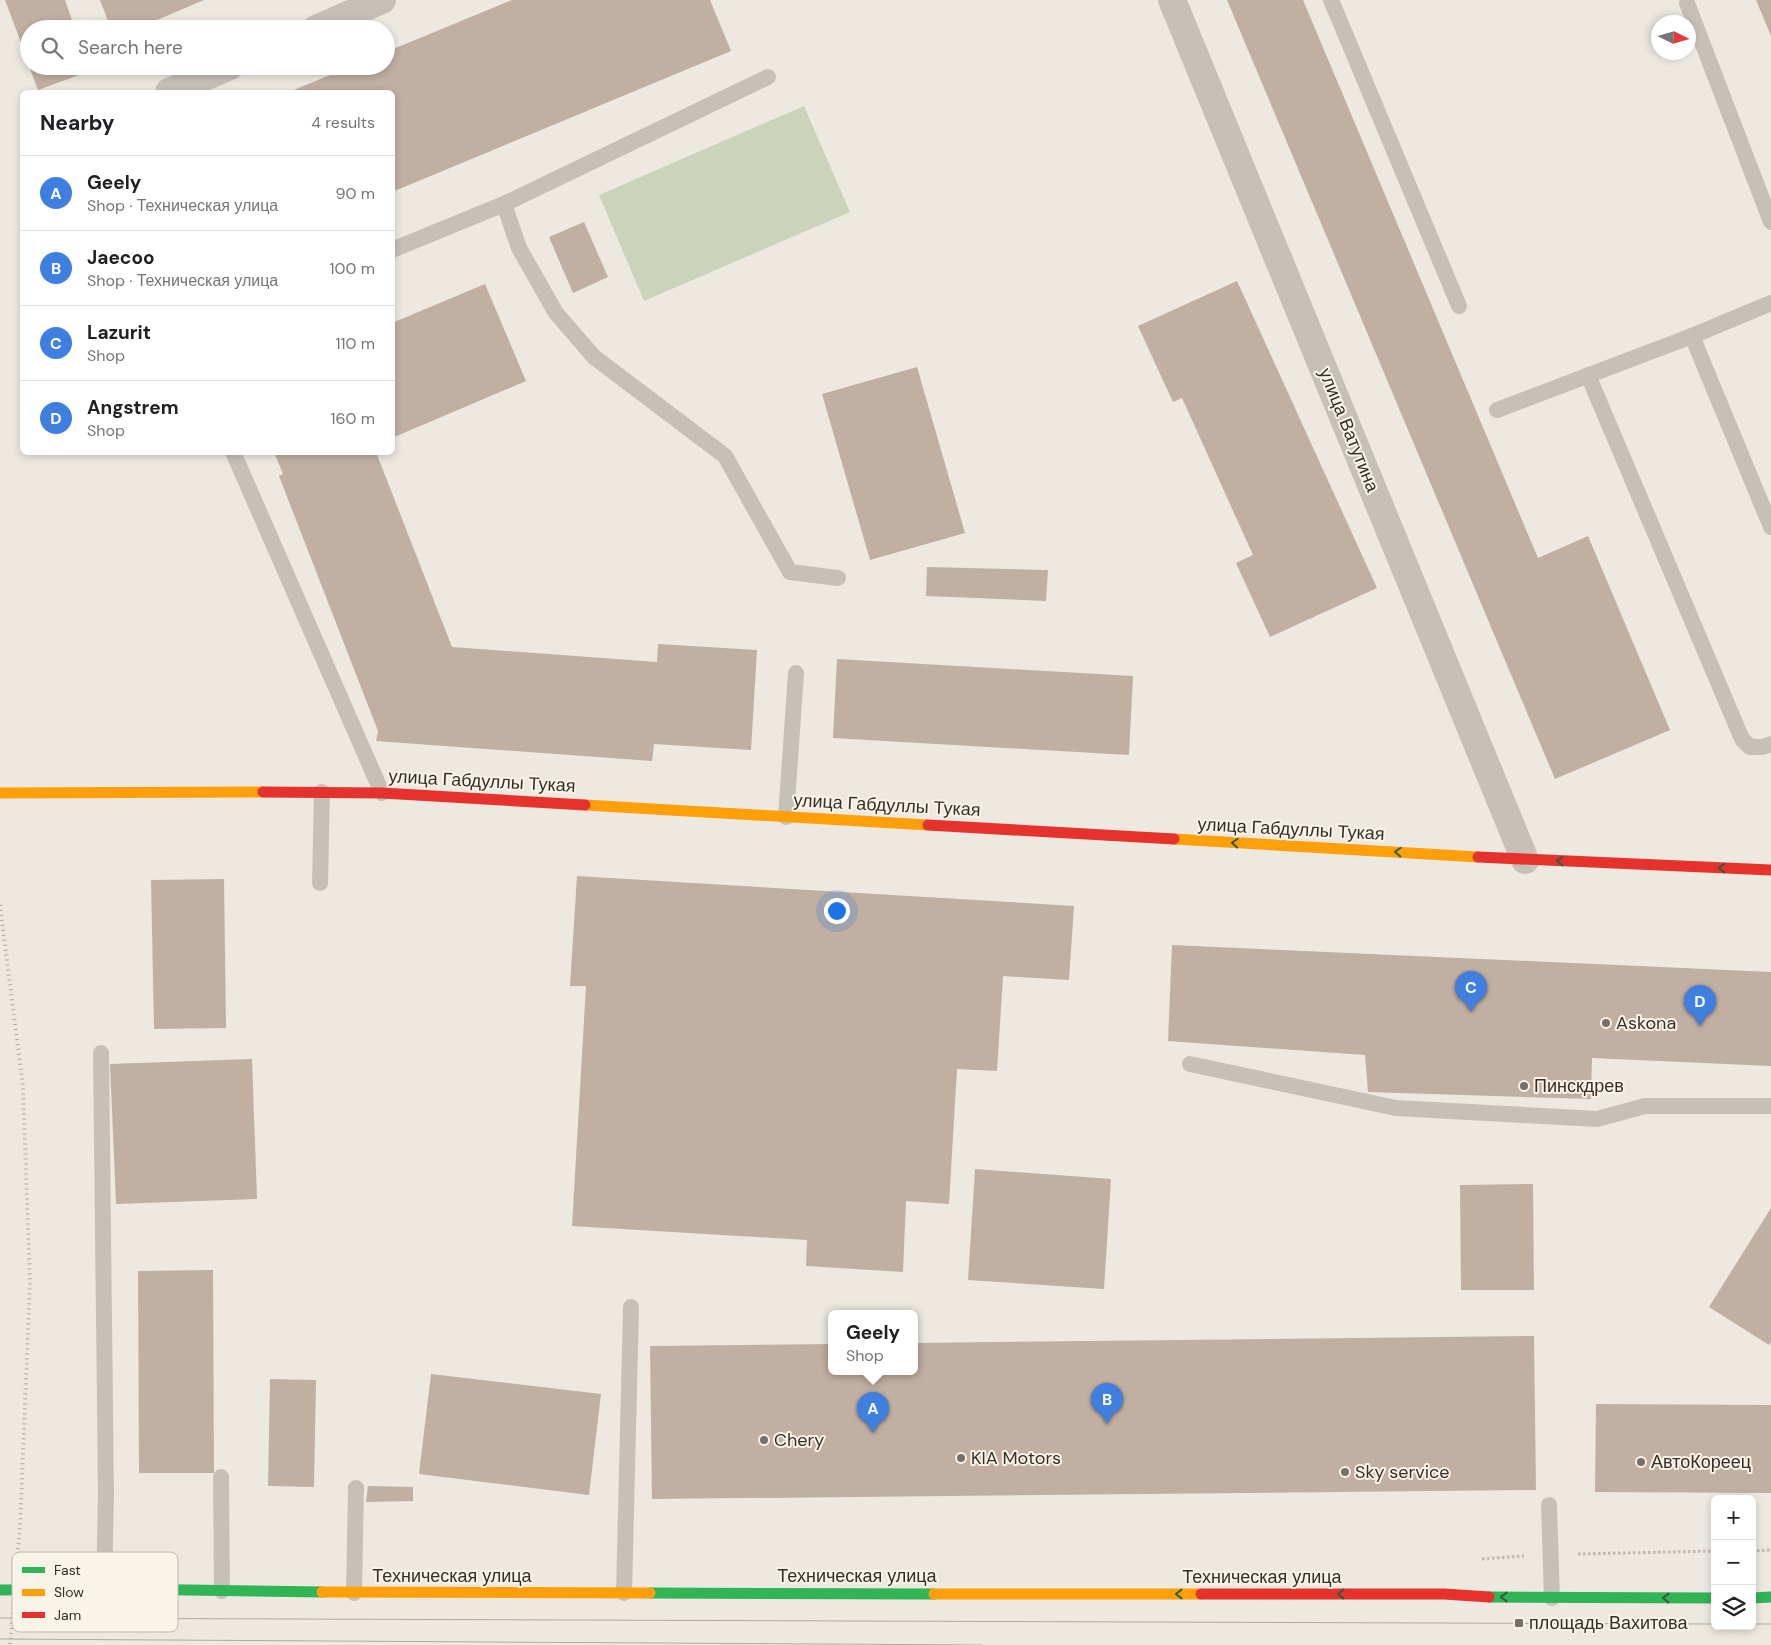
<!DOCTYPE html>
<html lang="en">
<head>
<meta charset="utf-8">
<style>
	:root { --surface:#fff; --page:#f6f6f6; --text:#202124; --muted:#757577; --line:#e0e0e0; --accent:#0b8043 }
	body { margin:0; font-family:"DM Sans",sans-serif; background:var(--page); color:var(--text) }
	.controls { position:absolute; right:15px; bottom:15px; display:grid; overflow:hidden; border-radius:8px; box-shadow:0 2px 8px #0003 }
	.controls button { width:45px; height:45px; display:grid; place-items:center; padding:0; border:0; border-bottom:1px solid var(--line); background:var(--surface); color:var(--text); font:25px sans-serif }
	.compass { position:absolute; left:1651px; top:15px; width:45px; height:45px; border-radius:50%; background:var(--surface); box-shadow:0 2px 8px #0003; rotate:95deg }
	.you { position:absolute; left:836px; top:910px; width:18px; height:18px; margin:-12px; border:4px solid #fff; border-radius:50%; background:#1a73e8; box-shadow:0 0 0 8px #1a73e833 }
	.badge { display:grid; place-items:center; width:32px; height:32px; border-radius:50%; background:var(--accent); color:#fff; font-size:16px; font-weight:700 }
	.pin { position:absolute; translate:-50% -41px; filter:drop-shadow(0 1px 2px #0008) }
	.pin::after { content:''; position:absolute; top:26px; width:18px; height:15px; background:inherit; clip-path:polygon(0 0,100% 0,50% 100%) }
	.popup { position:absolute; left:828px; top:1310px; width:90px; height:65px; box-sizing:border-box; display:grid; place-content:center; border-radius:8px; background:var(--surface); filter:drop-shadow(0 1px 4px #0005); font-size:16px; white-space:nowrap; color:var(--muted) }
	.popup b { font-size:19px; color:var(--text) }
	.popup::after { content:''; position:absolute; left:50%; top:100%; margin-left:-10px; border:10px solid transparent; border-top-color:var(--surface) }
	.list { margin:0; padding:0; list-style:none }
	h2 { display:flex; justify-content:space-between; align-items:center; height:65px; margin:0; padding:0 20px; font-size:21px }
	h2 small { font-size:16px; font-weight:400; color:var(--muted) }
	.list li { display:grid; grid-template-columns:32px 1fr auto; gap:15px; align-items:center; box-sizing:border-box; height:75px; padding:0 20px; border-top:1px solid var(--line) }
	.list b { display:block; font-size:19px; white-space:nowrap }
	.list p { margin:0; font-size:16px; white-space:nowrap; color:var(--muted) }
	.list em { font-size:16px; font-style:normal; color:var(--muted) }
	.icon { flex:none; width:28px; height:28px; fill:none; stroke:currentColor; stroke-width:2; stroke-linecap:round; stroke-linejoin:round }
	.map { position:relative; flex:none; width:1771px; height:1645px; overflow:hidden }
	.search { position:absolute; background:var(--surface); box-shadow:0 2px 8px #0003; left:20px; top:20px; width:375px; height:55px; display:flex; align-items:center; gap:12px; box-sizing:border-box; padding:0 18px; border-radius:28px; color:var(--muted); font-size:19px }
	.panel { position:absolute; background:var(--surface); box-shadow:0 2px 8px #0003; left:20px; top:90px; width:375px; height:365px; border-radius:8px }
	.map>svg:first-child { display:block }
</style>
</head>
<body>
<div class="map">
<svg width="1771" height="1645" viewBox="0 0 1771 1645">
	<rect width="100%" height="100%" fill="#ede9e0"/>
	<!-- green -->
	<polygon fill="#cbd4ba" points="804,106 850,212 644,301 599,195"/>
	<!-- building -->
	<g fill="#c1afa2">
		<polygon points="5,0 65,0 75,29 29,29 29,64"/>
		<polygon points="100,0 204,0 136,29 111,29"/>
		<polygon points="512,0 710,0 731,51 392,192 392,92 289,92 352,66 386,66 386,52"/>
		<polygon points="1227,0 1303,0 1538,558 1588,536 1670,730 1555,779"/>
		<polygon points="1756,0 1771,0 1771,36"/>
		<polygon points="29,66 89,66 90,71 38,90"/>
		<polygon points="584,222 608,277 573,293 549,237"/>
		<polygon points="1237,281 1377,588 1270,637 1236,563 1253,555 1182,398 1173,402 1138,326"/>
		<polygon points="485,284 526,381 392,438 392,323"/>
		<polygon points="917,367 965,533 870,560 822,394"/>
		<polygon points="274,452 376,452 452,647 657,662 658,644 757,650 751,750 654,744 652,761 376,741 378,731 279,476 283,474"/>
		<polygon points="927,567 1048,570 1046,601 926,596"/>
		<polygon points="837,659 1133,676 1129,755 833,738"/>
		<polygon points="577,876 1074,906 1069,980 1003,976 997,1071 957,1069 949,1204 906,1201 903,1272 806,1266 807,1240 572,1226 586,986 570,986"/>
		<polygon points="224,879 226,1028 154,1029 151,880"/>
		<polygon points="1172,945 1771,972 1771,1066 1592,1058 1591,1099 1368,1092 1365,1055 1168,1041"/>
		<polygon points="252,1059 257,1199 116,1204 110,1064"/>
		<polygon points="975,1169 1111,1179 1104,1289 968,1280"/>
		<polygon points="1533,1184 1534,1290 1461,1290 1460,1185"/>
		<polygon points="1771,1208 1771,1342 1769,1345 1709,1307"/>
		<polygon points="213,1270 214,1473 139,1473 138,1271"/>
		<polygon points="1534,1336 1536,1490 652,1499 650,1346 832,1344 832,1372 914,1372 914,1343"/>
		<polygon points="431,1374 601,1394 589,1495 419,1474"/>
		<polygon points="270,1379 316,1380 314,1487 268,1486"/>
		<polygon points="1596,1404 1771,1405 1771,1493 1595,1492"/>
		<polygon points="368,1486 413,1487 413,1501 366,1502"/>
	</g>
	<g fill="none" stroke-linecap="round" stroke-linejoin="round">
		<!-- path -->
		<g stroke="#bfb9b2" stroke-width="3" stroke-dasharray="2.5 2.5" stroke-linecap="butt">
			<polyline points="1752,1551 1771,1550"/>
			<polyline points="1578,1554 1715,1551"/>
			<polyline points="1482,1559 1524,1556"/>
		</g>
		<!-- lane -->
		<g stroke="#c6c0b9" stroke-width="16">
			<polyline points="1331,0 1459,306"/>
			<polyline points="1687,3 1771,222"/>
			<polyline points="504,204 519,248 556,313 594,357 725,456 790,572 838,578"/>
			<polyline points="392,250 504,204 768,77"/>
			<polyline points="1771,303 1692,336 1771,527"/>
			<polyline points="1588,375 1742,739 1750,747 1762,747 1771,744"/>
			<polyline points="1497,410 1692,336"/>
			<polyline points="233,452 382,793"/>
			<polyline points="786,817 796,673"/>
			<polyline points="320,883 322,792"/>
			<polyline points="101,1053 106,1494 104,1589"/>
			<polyline points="1190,1064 1396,1108 1597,1119 1645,1106 1771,1106"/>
			<polyline points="221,1477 222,1591"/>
			<polyline points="1549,1505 1552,1598"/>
			<polyline points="354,1593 356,1488"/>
			<polyline points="624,1593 631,1307"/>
		</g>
		<!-- street -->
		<g stroke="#c6c0b9" stroke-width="28">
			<polyline points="1172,0 1525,860"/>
			<polyline points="316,29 382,0"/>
			<polyline points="169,92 230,66"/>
		</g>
		<!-- fast -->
		<g stroke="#30b455" stroke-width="11">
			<polyline points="0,1590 119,1589 322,1592"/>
			<polyline points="650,1593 934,1594"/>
			<polyline points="1489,1597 1715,1598"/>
			<polyline points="1752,1598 1771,1597"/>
		</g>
		<!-- slow -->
		<g stroke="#ff9f0a" stroke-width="11">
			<polyline points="0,793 263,792"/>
			<polyline points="585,805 928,825"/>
			<polyline points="1174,839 1478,857"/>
			<polyline points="322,1592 650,1593"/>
			<polyline points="934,1594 1201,1594"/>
		</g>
		<!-- jam -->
		<g stroke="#e5322d" stroke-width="11">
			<polyline points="263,792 382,793 585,805"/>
			<polyline points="928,825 1174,839"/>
			<polyline points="1478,857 1771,870"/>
			<polyline points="1201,1594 1444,1594 1489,1597"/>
		</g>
		<!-- tram -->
		<g stroke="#aea9a3" stroke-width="1">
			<polyline points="0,1618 1715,1624"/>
			<polyline points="1752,1624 1771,1624"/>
			<polyline points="0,1639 982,1645"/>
		</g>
		<!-- rail -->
		<polyline stroke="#aea9a3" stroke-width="4" stroke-dasharray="1 4" stroke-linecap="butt" points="0,905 23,1087 30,1282 20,1527 10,1645"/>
	</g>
	<!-- one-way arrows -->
	<defs><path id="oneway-chevron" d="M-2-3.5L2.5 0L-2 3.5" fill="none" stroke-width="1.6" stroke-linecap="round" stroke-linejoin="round" transform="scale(1.25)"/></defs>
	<g stroke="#355d37">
		<use href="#oneway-chevron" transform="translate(1235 843) rotate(-177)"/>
		<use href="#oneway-chevron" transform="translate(1398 852) rotate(-177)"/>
		<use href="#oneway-chevron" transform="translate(1560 861) rotate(-178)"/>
		<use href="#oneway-chevron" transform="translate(1722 868) rotate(-178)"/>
		<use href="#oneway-chevron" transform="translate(1179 1594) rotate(-180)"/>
		<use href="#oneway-chevron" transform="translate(1341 1594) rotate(-180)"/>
		<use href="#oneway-chevron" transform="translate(1504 1597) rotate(-180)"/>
		<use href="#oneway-chevron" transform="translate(1666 1598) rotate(-180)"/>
	</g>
	<!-- markers -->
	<g fill="#776f68" stroke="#faf3e7" stroke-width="2">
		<circle cx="1606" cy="1023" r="5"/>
		<circle cx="1524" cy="1086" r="5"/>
		<circle cx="764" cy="1440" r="5"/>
		<circle cx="961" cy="1458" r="5"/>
		<circle cx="1641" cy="1462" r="5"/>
		<circle cx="1345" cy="1472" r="5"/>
		<rect x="1514" y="1618" width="10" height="10" rx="2.5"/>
	</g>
	<g text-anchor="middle" stroke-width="4" stroke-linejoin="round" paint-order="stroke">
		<!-- street labels -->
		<g font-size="18" fill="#372e27" stroke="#faf3e7">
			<text transform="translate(1349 430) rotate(68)" y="6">улица Ватутина</text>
			<text transform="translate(482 781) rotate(3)" y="6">улица Габдуллы Тукая</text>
			<text transform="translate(887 805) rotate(3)" y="6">улица Габдуллы Тукая</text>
			<text transform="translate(1291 829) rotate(3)" y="6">улица Габдуллы Тукая</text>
			<text x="452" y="1582">Техническая улица</text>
			<text x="857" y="1582">Техническая улица</text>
			<text x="1262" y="1583">Техническая улица</text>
		</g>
		<!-- poi labels -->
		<g font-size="18" fill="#372e27" stroke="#faf3e7" text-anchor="start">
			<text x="1616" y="1029">Askona</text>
			<text x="1534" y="1092">Пинскдрев</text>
			<text x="774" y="1446">Chery</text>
			<text x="971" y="1464">KIA Motors</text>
			<text x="1651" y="1468">АвтоКореец</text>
			<text x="1355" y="1478">Sky service</text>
			<text x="1529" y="1629">площадь Вахитова</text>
		</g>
	</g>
	<!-- legend -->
	<rect x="12" y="1552" width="166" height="80" rx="8" fill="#faf3e7" stroke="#c0b8ad" stroke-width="1"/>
	<rect x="22" y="1567" width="23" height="6" fill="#30b455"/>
	<rect x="22" y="1589" width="23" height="7" fill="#ff9f0a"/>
	<rect x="22" y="1612" width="23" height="6" fill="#e5322d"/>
	<g font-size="14" fill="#372e27">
		<text x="54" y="1575">Fast</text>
		<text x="54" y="1597">Slow</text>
		<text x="54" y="1620">Jam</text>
	</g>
</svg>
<div class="controls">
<button>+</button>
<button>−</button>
<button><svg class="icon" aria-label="layers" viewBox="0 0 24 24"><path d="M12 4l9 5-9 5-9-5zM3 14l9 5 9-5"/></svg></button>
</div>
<svg class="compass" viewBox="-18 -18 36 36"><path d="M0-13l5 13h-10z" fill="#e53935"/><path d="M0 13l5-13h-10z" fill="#757577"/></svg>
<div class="you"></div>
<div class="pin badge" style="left:873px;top:1433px;background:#3f7fe0">A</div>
<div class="popup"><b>Geely</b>Shop</div>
<div class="pin badge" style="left:1107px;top:1424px;background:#3f7fe0">B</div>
<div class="pin badge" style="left:1471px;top:1012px;background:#3f7fe0">C</div>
<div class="pin badge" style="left:1700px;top:1026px;background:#3f7fe0">D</div>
<div class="search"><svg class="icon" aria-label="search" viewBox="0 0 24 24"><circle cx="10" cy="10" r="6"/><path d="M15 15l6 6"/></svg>Search here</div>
<section class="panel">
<h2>Nearby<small>4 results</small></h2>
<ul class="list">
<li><span class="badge" style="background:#3f7fe0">A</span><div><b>Geely</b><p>Shop · Техническая улица</p></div><em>90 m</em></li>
<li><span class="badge" style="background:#3f7fe0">B</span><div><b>Jaecoo</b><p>Shop · Техническая улица</p></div><em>100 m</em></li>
<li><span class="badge" style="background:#3f7fe0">C</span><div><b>Lazurit</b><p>Shop</p></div><em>110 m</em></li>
<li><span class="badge" style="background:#3f7fe0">D</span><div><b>Angstrem</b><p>Shop</p></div><em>160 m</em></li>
</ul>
</section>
</div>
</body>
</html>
